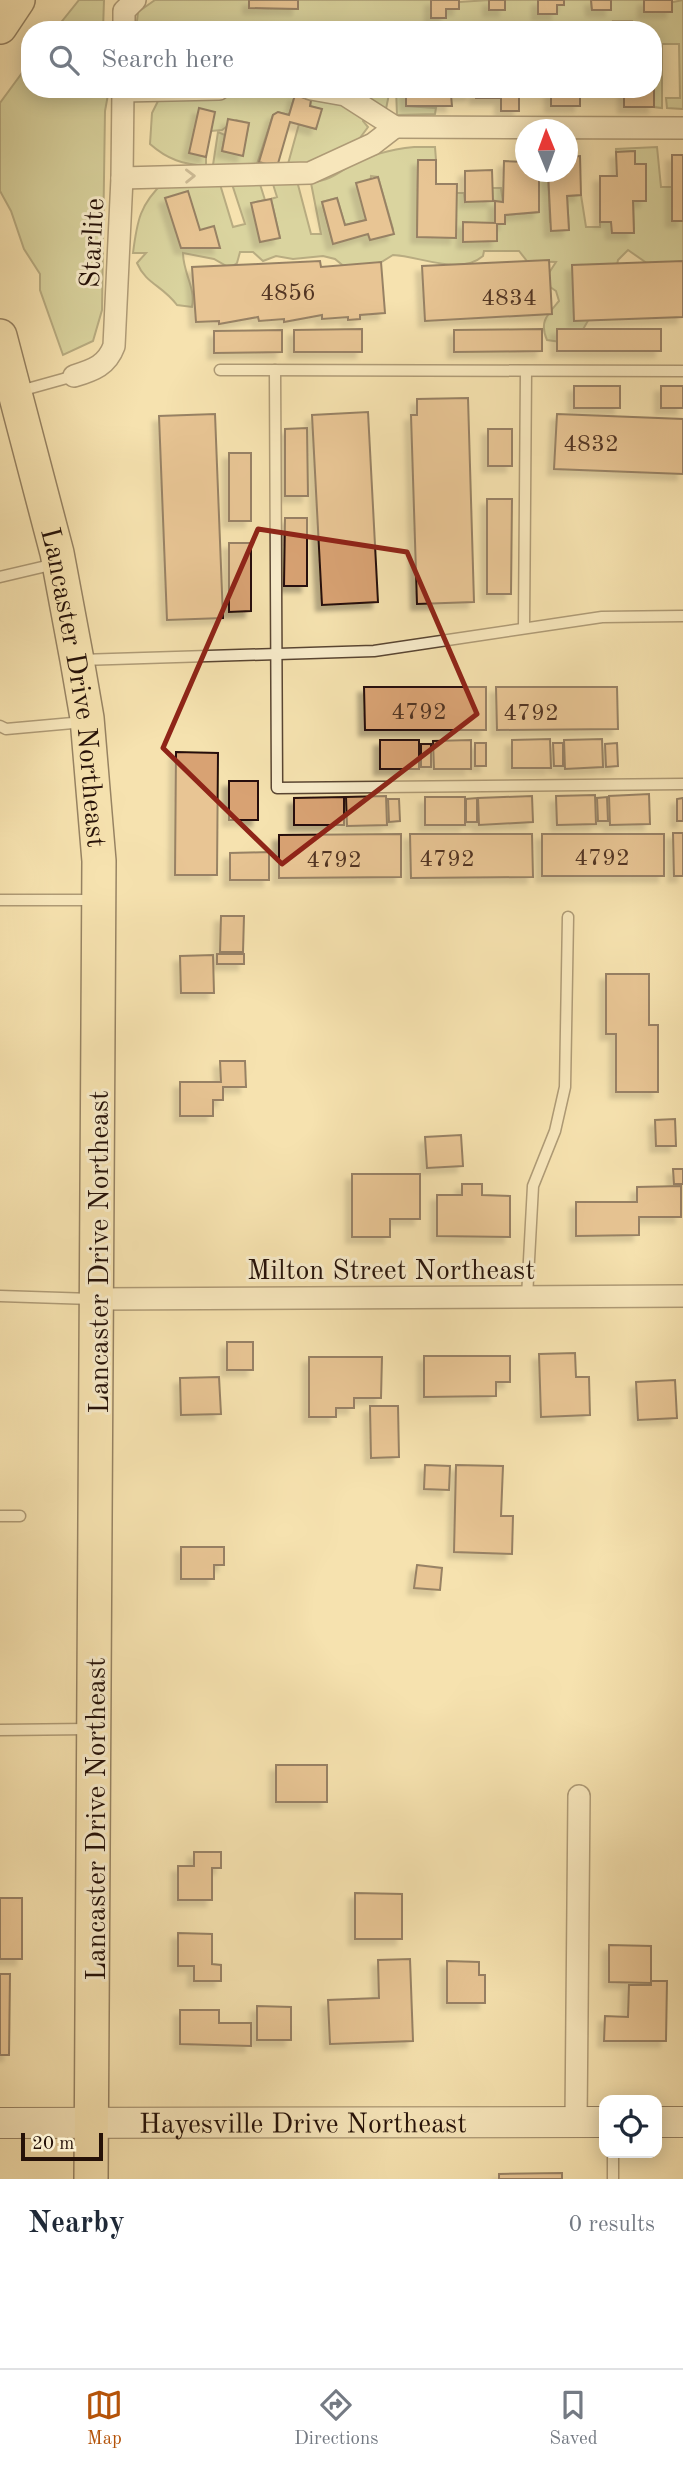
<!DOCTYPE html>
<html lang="en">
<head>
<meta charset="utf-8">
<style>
	:root { --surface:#fff; --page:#f6f6f7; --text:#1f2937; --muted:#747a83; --line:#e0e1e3; --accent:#b45309 }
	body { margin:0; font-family:"Old Standard TT",serif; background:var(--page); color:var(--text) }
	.controls { position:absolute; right:21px; bottom:21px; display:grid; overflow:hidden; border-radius:14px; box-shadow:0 4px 18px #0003 }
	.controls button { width:63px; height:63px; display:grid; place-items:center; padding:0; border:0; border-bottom:2px solid var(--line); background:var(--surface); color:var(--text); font:35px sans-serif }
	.compass { position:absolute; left:515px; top:119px; width:63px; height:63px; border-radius:50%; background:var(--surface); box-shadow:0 4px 18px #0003; rotate:359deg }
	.scale { position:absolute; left:21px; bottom:18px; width:82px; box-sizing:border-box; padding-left:7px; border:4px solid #251108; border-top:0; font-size:19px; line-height:24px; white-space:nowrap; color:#251108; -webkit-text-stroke:5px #f8eccb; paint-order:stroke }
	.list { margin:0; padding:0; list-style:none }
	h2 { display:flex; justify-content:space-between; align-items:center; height:91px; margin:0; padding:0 28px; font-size:30px }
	h2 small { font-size:23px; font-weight:400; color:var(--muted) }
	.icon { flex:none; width:38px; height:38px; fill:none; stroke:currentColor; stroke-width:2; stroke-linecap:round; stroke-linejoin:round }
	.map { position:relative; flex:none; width:683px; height:2179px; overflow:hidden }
	.search { position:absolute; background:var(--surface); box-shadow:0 4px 18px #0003; left:21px; right:21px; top:21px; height:77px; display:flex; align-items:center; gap:18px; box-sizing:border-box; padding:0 24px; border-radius:28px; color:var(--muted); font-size:26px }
	.sheet { height:189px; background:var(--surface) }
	nav { display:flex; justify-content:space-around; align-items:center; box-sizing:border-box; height:98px; border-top:2px solid var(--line); background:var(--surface); font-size:19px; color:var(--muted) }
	nav a { display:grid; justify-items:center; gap:4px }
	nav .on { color:var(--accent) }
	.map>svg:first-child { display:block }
</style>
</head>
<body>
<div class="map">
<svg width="683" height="2179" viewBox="0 0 683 2179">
	<defs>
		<filter id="shadow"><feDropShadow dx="-6" dy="6" stdDeviation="2" flood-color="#0004"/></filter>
	</defs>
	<rect width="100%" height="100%" fill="#f5e2af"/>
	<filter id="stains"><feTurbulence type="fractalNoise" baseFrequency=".00286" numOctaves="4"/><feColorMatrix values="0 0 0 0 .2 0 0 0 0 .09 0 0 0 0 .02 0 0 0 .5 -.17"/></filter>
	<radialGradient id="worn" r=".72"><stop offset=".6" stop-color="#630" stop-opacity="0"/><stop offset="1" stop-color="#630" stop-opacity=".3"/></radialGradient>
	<!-- green -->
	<g fill="#b8c48d" stroke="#6e6a4a" stroke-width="2" fill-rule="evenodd">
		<polygon points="79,0 104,0 103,30 55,30"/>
		<polygon points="155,0 249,0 249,7 252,8 297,9 298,0 431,0 432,18 446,18 446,9 459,9 459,2 489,0 489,10 505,10 505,0 538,0 564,5 564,0 591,0 592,10 611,10 611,0 644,0 644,8 683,0 683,109 667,108 666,98 680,98 679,44 662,44 662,108 654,107 653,30 632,30 632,21 613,21 614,27 563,26 563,30 519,30 519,26 503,26 502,30 337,30 336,27 320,30 136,30 138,12"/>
		<polygon points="30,62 30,89 109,89 105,111 102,310 93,341 63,355 40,290 40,274 24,249 11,211 0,191 0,103"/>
		<path d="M164,89H227L238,96L390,89L386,109L365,116L363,121L368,127L354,146L305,167L288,164L299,124L316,129L320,109L310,106L311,100L295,95L289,115L278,112L273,115L257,164L213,165L218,132L225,135L222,151L242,155L249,123L236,120L222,130L211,131L202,123L194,130L199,155L206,157V166C183,164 168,160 150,144L152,113Z"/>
		<polygon points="396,89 406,89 406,106 436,108 435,114 397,115"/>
		<path d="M414,147H435L436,160H418L417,236L457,193H464L465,202L492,188H501L503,202H495V223H463V227L476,241H497V224H505V215L539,212V172H548L550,222L559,230H569L567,196L581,195L586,227H600V222H611L616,233H634L633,201H646V164H635L634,151L616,152V149L657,147L661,187H672V214L683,215V263L651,266L628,250L618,260L615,274L578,338L561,342L547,340C539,322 547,315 559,301L556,291L546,284L547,276L556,262L527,261L519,251H484L483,256C460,276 420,256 393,255L370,269L352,273L335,259L323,256L293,259L276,256L263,261L253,252H240L237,263L230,268L214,259L183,253C183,273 196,288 192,307L177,305C162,285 146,284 137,263L146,253H133C137,221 140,204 164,182L219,181L233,227L245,224L232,184L259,181L265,200L252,203L280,238L271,199L277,197L272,181H297L311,234H321L311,183C327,180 333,177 345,169C364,156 392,149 414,147ZM371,176L378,177L393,229L379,236L355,231L332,239L322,202L337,198L345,225L366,220Z"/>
	</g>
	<!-- building -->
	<g fill="#d8a273" stroke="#251108" stroke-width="2" filter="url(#shadow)">
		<polygon points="249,0 298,0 298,9 249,8"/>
		<polygon points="431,0 459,0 459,9 446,9 446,18 431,18"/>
		<rect x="489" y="0" width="16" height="10"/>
		<polygon points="538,0 564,0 564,5 557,5 557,14 538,14"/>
		<polygon points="591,0 611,0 611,10 592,10"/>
		<rect x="644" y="0" width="28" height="12"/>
		<polygon points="654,40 654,107 624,107 624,89 653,89"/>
		<polygon points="406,89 472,89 472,94 451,95 452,106 406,106"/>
		<rect x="476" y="89" width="24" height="9"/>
		<rect x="501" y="89" width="18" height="22"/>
		<rect x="551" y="89" width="29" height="17"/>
		<polygon points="295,95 311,100 310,106 322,109 316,129 290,122 277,167 259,162 273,115 278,112 289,115"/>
		<polygon points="199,108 215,112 206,157 189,153"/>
		<polygon points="228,119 249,123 243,156 222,151"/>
		<polygon points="635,151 635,164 646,164 646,201 633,201 634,233 612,233 611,222 600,222 600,176 617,176 616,152"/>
		<rect x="672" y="155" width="11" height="66"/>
		<polygon points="580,156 581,195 567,196 569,230 551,231 548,172 568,172 568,157"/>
		<polygon points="418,160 436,160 436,184 457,184 456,238 417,237"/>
		<polygon points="504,161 526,162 526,172 539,172 539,212 505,215 505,224 497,224 497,241 463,242 463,222 495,223 495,201 503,202"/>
		<polygon points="492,170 493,201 465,202 465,171"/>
		<polygon points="378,177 394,234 370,240 368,234 333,244 322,202 337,198 345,225 366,220 356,183"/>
		<polygon points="188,191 200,230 214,226 220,248 181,248 165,198"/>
		<polygon points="271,199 280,238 260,242 251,203"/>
		<polygon points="549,260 552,314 425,321 422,266"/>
		<polygon points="320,261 321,267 381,262 385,313 360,315 360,319 348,320 348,317 322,319 322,315 284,322 284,319 259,321 258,317 219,324 219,321 196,322 192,267"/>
		<polygon points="683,261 683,317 574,321 572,265"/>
		<polygon points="362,329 362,352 294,352 294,330"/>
		<polygon points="542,329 542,351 454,352 454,330"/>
		<rect x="557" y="329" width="104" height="22"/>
		<polygon points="282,330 282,352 214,353 214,331"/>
		<rect x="574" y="386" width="46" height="22"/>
		<rect x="661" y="386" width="22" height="22"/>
		<polygon points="468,398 474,602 417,604 411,415 417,415 417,399"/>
		<polygon points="368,412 378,602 322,605 312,415"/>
		<polygon points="215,414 223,618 167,620 159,416"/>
		<polygon points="557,414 683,419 683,474 554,469"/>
		<polygon points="307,428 308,496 285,496 285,429"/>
		<rect x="488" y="429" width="24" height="37"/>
		<rect x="229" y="453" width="22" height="68"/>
		<polygon points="487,499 512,499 511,594 487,594"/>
		<polygon points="285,518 307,518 307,586 284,586"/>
		<polygon points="229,543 251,543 251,611 229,612"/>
		<polygon points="364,687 486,687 486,730 365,730"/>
		<polygon points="496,687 617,687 618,729 497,730"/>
		<polygon points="550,739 551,768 512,768 512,740"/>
		<polygon points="602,739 603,767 565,769 564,740"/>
		<rect x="380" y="740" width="39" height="29"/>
		<polygon points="471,740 471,769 434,769 433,741"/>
		<rect x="475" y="743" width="11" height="23"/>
		<polygon points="553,743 563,743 563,766 554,766"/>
		<polygon points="617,743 618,766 606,767 605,744"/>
		<rect x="421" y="744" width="10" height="23"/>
		<polygon points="176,752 218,753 217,875 175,875"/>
		<rect x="229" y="781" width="29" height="39"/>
		<polygon points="649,794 650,824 610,825 609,796"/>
		<polygon points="595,795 596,824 557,825 556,796"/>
		<polygon points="386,796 387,825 347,826 346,797"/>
		<polygon points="532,796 533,822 479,825 478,798"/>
		<polygon points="344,797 344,825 294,825 294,798"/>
		<rect x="425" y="797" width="40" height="28"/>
		<polygon points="607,797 608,821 598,821 597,798"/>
		<polygon points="477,798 477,822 466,822 466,799"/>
		<polygon points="683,798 683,821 677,821 677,799"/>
		<polygon points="388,799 399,799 400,821 389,822"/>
		<polygon points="673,833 683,833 683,876 674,876"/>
		<polygon points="401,834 401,877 279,878 279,835"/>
		<polygon points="410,834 532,834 533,877 411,878"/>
		<rect x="542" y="834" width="122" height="42"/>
		<polygon points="269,852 269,880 230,880 230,853"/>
		<polygon points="221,916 244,916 243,952 220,952"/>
		<rect x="217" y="954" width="27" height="10"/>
		<polygon points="213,955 214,993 181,993 180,956"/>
		<polygon points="606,974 649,974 649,1025 658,1025 658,1092 616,1092 616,1034 606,1034"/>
		<polygon points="220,1061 245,1061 246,1087 223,1087 223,1100 213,1100 213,1116 180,1116 180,1082 221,1082"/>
		<polygon points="675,1119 676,1146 656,1146 655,1120"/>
		<polygon points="461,1135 463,1166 427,1168 425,1137"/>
		<polygon points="673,1169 683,1169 683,1184 674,1184"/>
		<polygon points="352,1174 420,1174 420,1219 390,1219 390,1237 352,1237"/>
		<polygon points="462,1184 482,1184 482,1195 510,1196 510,1237 437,1236 437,1195 462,1195"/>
		<polygon points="681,1186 681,1217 639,1217 639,1235 576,1236 576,1202 637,1202 637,1187"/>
		<rect x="227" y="1342" width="26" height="28"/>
		<polygon points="575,1353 576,1377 589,1377 590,1415 541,1417 539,1354"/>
		<polygon points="424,1356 510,1356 510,1382 496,1382 496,1396 424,1397"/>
		<polygon points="309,1357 382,1357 381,1398 354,1398 354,1408 336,1408 336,1417 309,1417"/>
		<polygon points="219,1377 221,1414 181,1415 180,1378"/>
		<polygon points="675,1380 677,1418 638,1420 636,1382"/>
		<polygon points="370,1406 398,1406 399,1457 371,1458"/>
		<polygon points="425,1465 450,1466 449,1490 424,1489"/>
		<polygon points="456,1465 503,1466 501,1516 513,1516 512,1554 454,1552"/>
		<polygon points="181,1547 224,1547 224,1565 214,1565 214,1579 181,1579"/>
		<polygon points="417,1565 442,1568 440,1590 414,1588"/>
		<rect x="276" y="1765" width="51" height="37"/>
		<polygon points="194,1852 221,1852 221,1868 212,1868 212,1900 178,1900 178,1866 194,1866"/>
		<polygon points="355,1893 402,1894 402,1939 355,1939"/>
		<rect x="0" y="1898" width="22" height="61"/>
		<polygon points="178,1933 212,1934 212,1964 221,1965 221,1981 194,1981 194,1966 178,1966"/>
		<polygon points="609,1945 651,1946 651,1983 609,1982"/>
		<polygon points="410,1959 413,2041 330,2044 328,2000 379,1998 378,1960"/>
		<polygon points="447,1961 479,1962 479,1975 485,1975 485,2003 447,2003"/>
		<polygon points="0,1974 10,1974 9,2055 0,2055"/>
		<polygon points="651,1981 667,1981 666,2041 604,2041 605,2016 628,2017 629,1985 651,1985"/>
		<polygon points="257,2006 291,2007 291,2040 257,2040"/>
		<polygon points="180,2010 219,2010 219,2023 251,2023 251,2046 180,2044"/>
		<polygon points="562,2173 562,2179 499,2179 499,2174"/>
	</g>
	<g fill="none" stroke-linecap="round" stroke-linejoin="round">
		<!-- lane casing -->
		<g stroke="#594532" stroke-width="13">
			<g id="lane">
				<polyline points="220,370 683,371"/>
				<polyline points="275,370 277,788 683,784"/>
				<polyline points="20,391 74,376"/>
				<polyline points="0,577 55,564"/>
				<polyline points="524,627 526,371"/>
				<polyline points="80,660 374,651 602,617 683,616"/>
				<polyline points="0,726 6,729 84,722"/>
				<polyline points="0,900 95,900"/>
				<polyline points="0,1296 92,1299"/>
				<polyline points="527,1297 533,1186 555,1131 565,1087 568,917"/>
				<polyline points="0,1516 20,1516"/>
				<polyline points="0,1730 89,1729"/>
				<polyline points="613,2153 613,2179"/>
			</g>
		</g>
		<!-- street casing -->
		<g stroke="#594532" stroke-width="24">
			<g id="street">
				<polyline points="124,30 124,11 135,0"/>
				<polyline points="123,91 219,89"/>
				<polyline points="395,127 683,128"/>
				<polyline points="122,178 310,173 373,144 395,127 345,95 311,89"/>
				<path d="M74,376C94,370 107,365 114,346L122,178L123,89"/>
				<polyline points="99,1299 683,1296"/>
				<polyline points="576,2121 579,1796"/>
			</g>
		</g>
		<!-- secondary casing -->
		<g stroke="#251108" stroke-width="32">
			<g id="secondary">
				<polyline points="657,2122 683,2122"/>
				<path id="s1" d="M0,2123L604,2122"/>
			</g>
		</g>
		<!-- primary casing -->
		<g stroke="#251108" stroke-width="36">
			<g id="primary">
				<polyline points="0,27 18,0"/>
				<path id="s2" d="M0,336L57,553L77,660L87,718L99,861L91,2179"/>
			</g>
		</g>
		<!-- lane -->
		<use href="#lane" stroke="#f8eccb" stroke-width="10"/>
		<!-- street -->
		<use href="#street" stroke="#f8eccb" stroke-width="21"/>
		<!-- secondary -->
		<use href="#secondary" stroke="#f8eccb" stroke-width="30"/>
		<!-- primary -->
		<use href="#primary" stroke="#f5e2af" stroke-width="33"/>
	</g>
	<!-- one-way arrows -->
	<defs><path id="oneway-chevron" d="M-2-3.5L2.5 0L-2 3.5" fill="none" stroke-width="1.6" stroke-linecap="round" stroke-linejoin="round" transform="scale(1.75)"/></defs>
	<use stroke="#998973" href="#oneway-chevron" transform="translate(190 176) rotate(-1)"/>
	<!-- marked area -->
	<path d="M0 0H683V2179H0ZM258,529L407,552L477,714L282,864L163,748Z" fill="#f5e2af" fill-opacity=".55" fill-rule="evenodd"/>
	<path fill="none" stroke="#8f2418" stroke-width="5" stroke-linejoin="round" d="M258,529L407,552L477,714L282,864L163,748Z"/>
	<g text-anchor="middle" stroke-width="6" stroke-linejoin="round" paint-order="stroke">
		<!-- number labels -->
		<g font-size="24" fill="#523523">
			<text x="288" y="300">4856</text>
			<text x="509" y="305">4834</text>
			<text x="591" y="451">4832</text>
			<text x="419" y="719">4792</text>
			<text x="531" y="720">4792</text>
			<text x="602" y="865">4792</text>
			<text x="447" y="866">4792</text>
			<text x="334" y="867">4792</text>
		</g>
		<!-- street labels -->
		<g font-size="28" fill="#251108" stroke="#f8eccb">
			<text transform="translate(91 243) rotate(-87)" y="10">Starlite</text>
			<text dy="10" stroke="none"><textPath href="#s2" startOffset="360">Lancaster Drive Northeast</textPath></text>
			<text transform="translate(98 1252) rotate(-90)" y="10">Lancaster Drive Northeast</text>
			<text x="391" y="1279">Milton Street Northeast</text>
			<text transform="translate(95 1819) rotate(-90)" y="10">Lancaster Drive Northeast</text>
			<text dy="10" stroke="none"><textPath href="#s1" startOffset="303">Hayesville Drive Northeast</textPath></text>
		</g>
	</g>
	<rect width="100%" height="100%" filter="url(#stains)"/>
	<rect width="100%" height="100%" fill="url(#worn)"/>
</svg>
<div class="controls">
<button><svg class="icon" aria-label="locate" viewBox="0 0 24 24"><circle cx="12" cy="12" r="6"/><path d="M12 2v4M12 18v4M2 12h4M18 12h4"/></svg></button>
</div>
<svg class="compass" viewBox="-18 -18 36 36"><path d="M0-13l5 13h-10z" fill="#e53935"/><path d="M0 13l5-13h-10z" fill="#747a83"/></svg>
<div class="scale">20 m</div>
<div class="search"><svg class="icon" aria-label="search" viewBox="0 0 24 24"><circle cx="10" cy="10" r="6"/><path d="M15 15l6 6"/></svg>Search here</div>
</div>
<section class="sheet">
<h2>Nearby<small>0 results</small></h2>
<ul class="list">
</ul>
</section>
<nav>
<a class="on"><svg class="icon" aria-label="map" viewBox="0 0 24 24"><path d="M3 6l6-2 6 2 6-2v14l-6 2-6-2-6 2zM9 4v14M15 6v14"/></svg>Map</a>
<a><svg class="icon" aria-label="directions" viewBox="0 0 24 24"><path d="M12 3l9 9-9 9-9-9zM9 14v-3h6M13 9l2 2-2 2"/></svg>Directions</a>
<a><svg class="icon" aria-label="saved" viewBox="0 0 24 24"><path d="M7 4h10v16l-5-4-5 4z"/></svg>Saved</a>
</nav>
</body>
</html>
